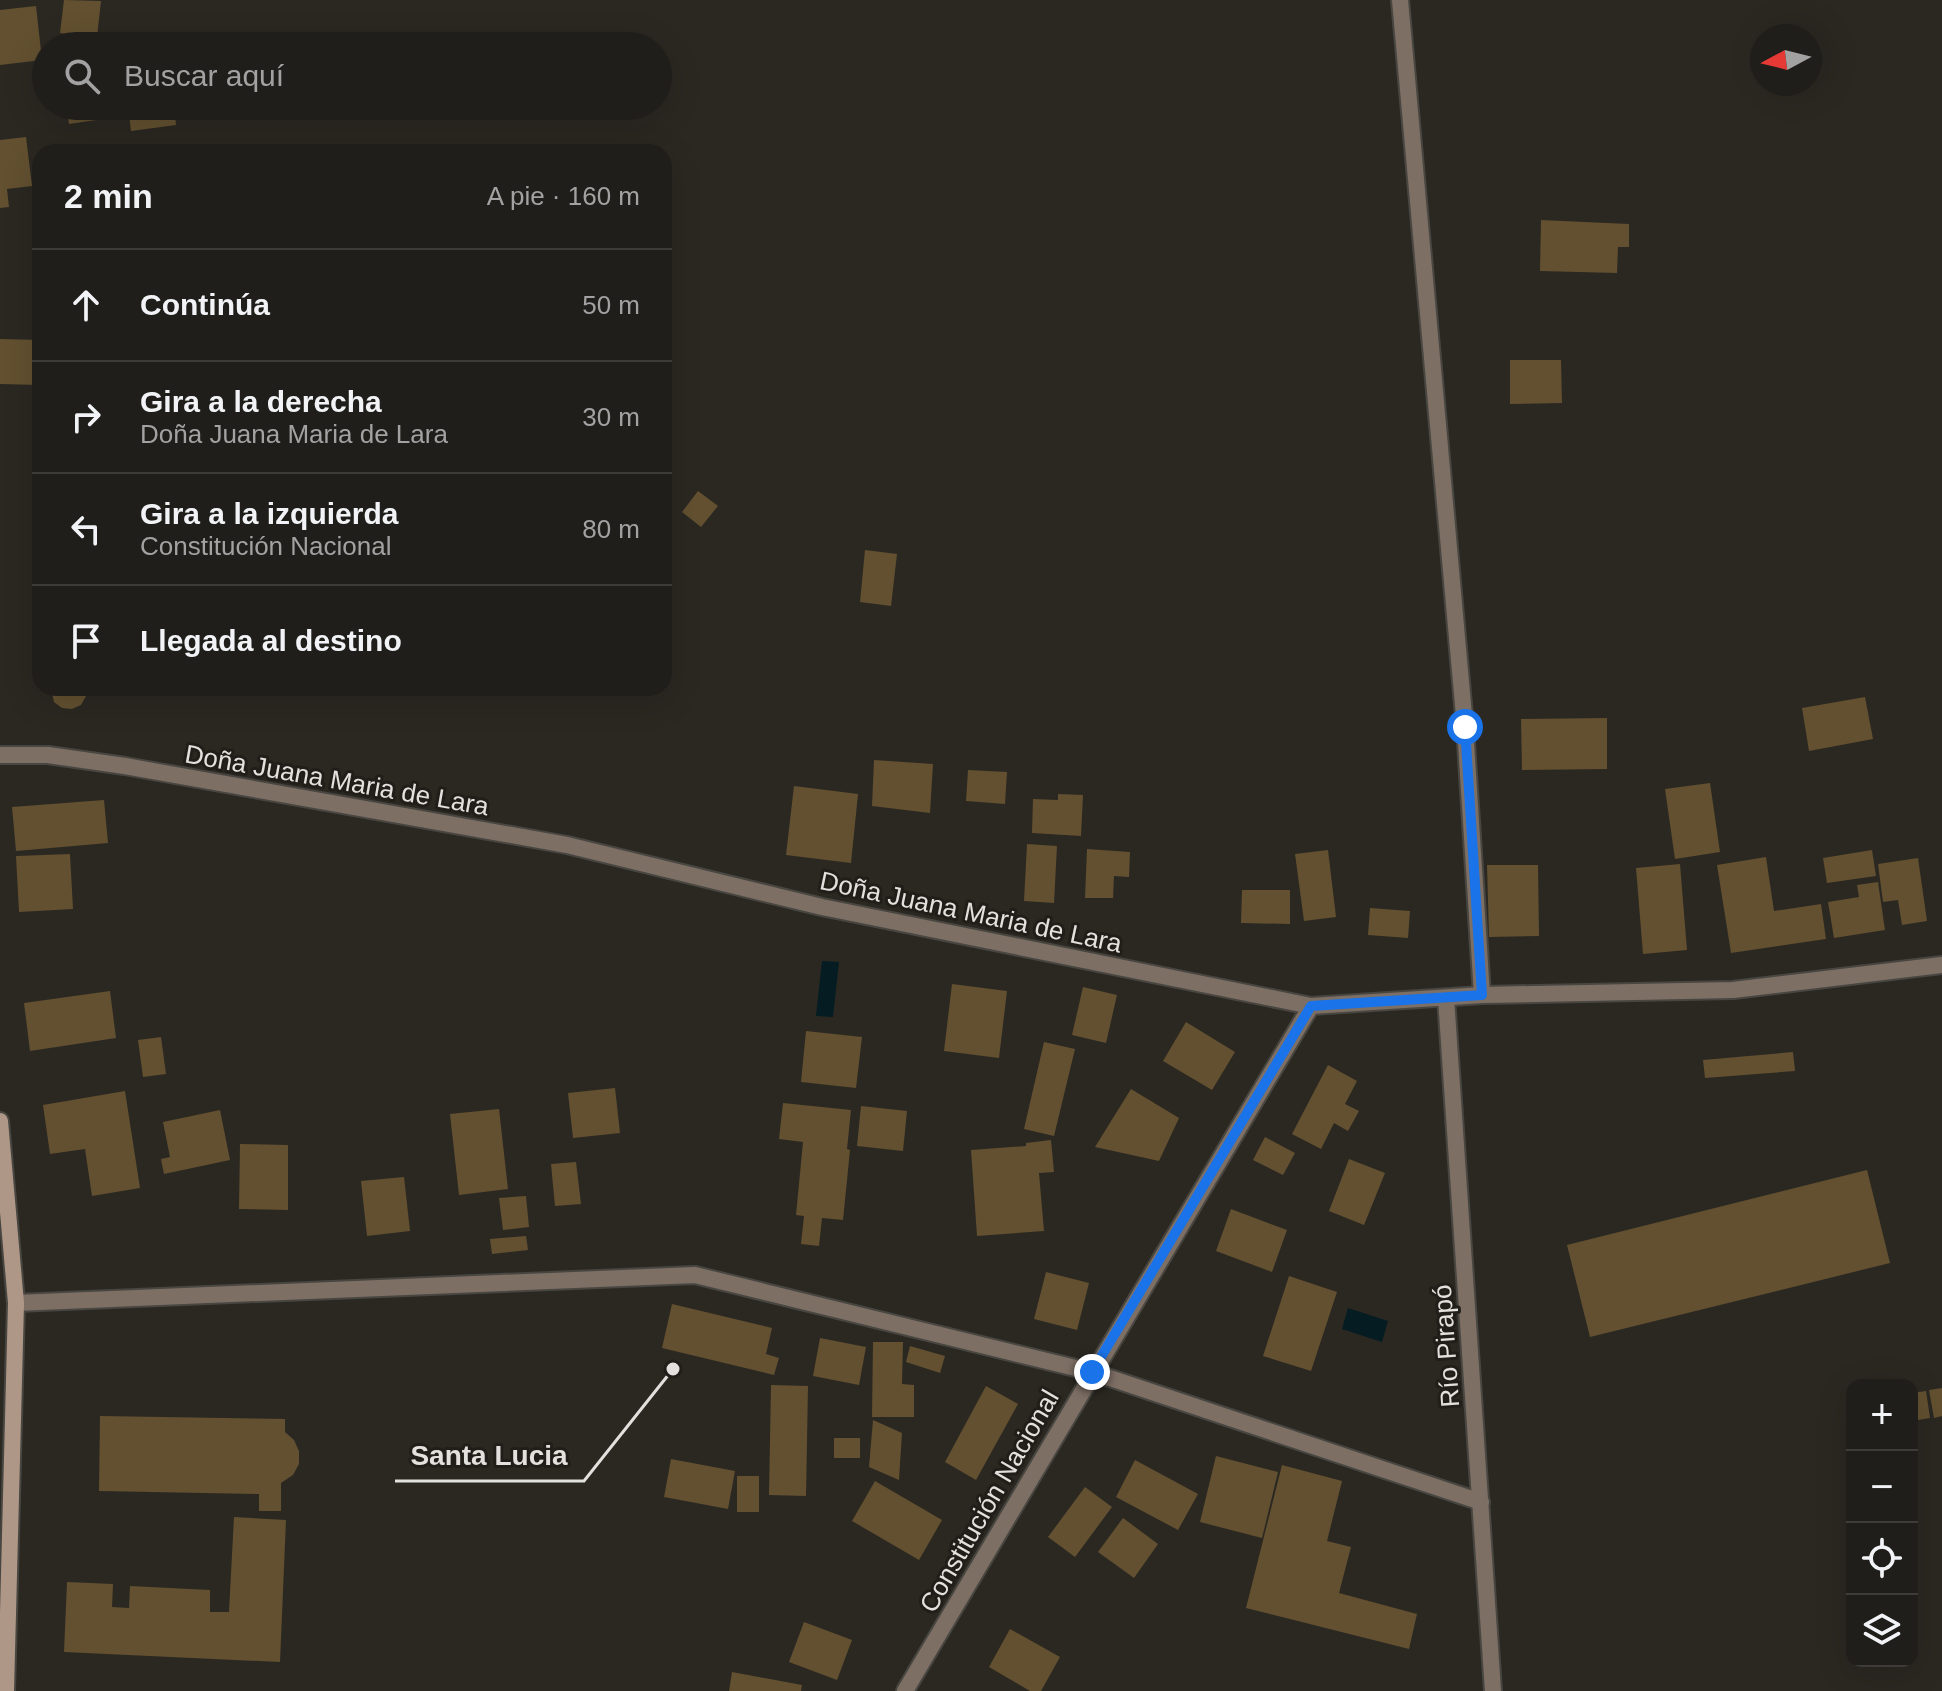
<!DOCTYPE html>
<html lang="es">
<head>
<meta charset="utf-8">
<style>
	:root { --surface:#201e1a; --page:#2d2b27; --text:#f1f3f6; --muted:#a2a2a2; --line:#3d3c39 }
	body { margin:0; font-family:Arial,sans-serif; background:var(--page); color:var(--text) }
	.controls { position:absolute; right:24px; bottom:24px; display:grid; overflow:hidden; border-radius:16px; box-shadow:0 8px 32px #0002 }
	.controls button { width:72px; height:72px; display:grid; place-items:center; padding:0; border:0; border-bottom:2px solid var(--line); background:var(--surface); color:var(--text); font:40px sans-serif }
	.compass { position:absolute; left:1750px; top:24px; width:72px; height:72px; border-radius:50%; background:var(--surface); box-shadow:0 8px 32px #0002; rotate:263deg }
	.stop { position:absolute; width:24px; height:24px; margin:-18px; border:6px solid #1a73e8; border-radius:50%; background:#fff }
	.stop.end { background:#1a73e8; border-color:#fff; box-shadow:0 2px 8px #0008 }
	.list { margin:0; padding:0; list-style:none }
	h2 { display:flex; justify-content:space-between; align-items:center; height:104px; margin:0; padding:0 32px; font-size:34px }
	h2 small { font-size:26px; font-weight:400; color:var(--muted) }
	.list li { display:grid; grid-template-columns:52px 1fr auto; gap:24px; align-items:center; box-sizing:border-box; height:112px; padding:0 32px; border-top:2px solid var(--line) }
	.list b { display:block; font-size:30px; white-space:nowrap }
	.list p { margin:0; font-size:26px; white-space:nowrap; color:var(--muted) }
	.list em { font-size:26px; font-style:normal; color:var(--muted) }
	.icon { flex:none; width:44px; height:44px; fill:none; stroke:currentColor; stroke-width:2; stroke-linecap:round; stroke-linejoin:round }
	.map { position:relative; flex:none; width:1942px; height:1691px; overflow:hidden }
	.search { position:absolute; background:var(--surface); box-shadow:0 8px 32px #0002; left:32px; top:32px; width:640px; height:88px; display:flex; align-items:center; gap:20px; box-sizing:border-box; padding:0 28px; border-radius:44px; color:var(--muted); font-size:30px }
	.panel { position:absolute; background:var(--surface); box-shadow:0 8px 32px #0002; left:32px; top:144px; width:640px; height:552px; border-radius:24px }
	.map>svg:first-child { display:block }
</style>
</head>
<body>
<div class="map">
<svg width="1942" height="1691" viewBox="0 0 1942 1691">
	<rect width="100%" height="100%" fill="#2b2822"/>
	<!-- water -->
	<g fill="#041c22">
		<polygon points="822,961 839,962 833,1017 816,1016"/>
		<polygon points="1348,1308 1388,1321 1382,1342 1342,1329"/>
	</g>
	<!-- building -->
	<g fill="#625030">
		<polygon points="64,0 101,1 97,37 60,33"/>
		<polygon points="36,6 42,60 0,65 0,10"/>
		<polygon points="66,106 122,106 123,116 69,124"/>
		<polygon points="128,106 174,106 176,125 131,131"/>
		<polygon points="26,137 32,186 7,189 9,207 0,208 0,140"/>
		<polygon points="1541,220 1629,224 1629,247 1618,247 1617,273 1540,271"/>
		<polygon points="0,339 40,340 40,385 0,384"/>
		<polygon points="1510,360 1561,360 1562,403 1510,404"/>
		<polygon points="698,491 718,506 701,527 682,512"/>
		<polygon points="865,550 897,554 891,606 860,602"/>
		<polygon points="51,688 88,688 86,696 81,705 72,709 62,708 54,702"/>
		<polygon points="1865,697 1873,739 1809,751 1802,708"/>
		<polygon points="1607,718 1607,769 1522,770 1521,719"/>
		<polygon points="874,760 933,764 930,813 872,806"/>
		<polygon points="968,770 1007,772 1005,804 966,801"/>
		<polygon points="1710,783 1720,852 1675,859 1665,789"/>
		<polygon points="794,786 858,794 851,863 786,855"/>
		<polygon points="1058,794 1083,795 1081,836 1032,833 1033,799 1058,800"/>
		<polygon points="104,800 108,843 16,851 12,807"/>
		<polygon points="1027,844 1057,846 1054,903 1024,901"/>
		<polygon points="1087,849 1130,852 1129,877 1114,876 1113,898 1085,898"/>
		<polygon points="1328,850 1336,917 1304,921 1295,854"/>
		<polygon points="1872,850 1876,876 1827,883 1823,858"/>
		<polygon points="70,854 73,909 19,912 16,856"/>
		<polygon points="1766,857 1774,911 1821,904 1826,939 1731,953 1717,865"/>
		<polygon points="1918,858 1927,921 1902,925 1898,900 1883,902 1878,864"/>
		<polygon points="1680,864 1687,950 1643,954 1636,868"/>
		<polygon points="1487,865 1538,865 1539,936 1489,937"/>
		<polygon points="1878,882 1885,930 1834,938 1828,902 1859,897 1857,885"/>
		<polygon points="1242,890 1290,890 1290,924 1241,923"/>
		<polygon points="1370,908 1410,911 1408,938 1368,935"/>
		<polygon points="952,984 1007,991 999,1058 944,1051"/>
		<polygon points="1083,987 1117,995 1106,1043 1072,1035"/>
		<polygon points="110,991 116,1038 30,1051 24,1003"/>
		<polygon points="1186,1022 1235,1052 1212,1090 1163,1061"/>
		<polygon points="806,1031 862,1037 856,1088 801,1082"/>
		<polygon points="161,1037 166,1074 143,1077 138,1040"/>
		<polygon points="1044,1042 1075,1049 1054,1136 1024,1129"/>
		<polygon points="1793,1052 1795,1071 1705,1078 1703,1060"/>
		<polygon points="1328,1065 1357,1081 1345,1104 1359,1111 1348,1131 1334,1123 1321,1149 1292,1134"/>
		<polygon points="615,1088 620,1133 573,1138 568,1093"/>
		<polygon points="1131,1089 1179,1118 1159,1161 1095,1147"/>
		<polygon points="125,1091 140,1188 92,1196 85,1149 50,1154 43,1105"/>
		<polygon points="783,1103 851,1110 847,1149 850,1150 843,1220 822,1218 819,1246 801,1244 804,1216 796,1215 803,1142 779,1139"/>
		<polygon points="861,1106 907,1111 903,1151 857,1146"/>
		<polygon points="499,1109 508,1189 459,1195 450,1114"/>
		<polygon points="220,1110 230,1160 164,1174 161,1159 170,1157 163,1122"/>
		<polygon points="1265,1137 1295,1153 1283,1175 1253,1160"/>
		<polygon points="1051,1140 1054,1172 1039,1173 1044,1231 977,1236 971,1150 1026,1146 1026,1143"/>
		<polygon points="240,1144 288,1145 288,1210 239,1209"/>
		<polygon points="1349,1159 1385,1173 1364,1225 1329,1211"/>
		<polygon points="576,1162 581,1204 555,1206 551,1164"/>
		<polygon points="1867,1170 1890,1263 1590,1337 1567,1245"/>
		<polygon points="404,1177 410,1231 367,1236 361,1181"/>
		<polygon points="526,1196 529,1227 503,1230 499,1198"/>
		<polygon points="1231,1209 1287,1230 1272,1272 1216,1251"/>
		<polygon points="526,1236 528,1250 492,1254 490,1239"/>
		<polygon points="1046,1272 1089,1283 1077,1330 1034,1319"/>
		<polygon points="1289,1276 1337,1292 1311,1371 1263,1356"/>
		<polygon points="672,1304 772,1328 766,1354 779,1358 774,1375 662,1348"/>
		<polygon points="820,1338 866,1347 859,1385 813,1376"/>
		<polygon points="873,1342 903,1342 902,1384 914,1385 914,1417 872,1417"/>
		<polygon points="910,1346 945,1356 940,1373 906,1362"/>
		<polygon points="771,1385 808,1386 806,1496 769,1495"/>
		<polygon points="986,1386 1018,1404 976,1480 945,1462"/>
		<polygon points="1942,1388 1942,1416 1934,1418 1929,1390"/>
		<polygon points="1926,1391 1930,1418 1912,1421 1912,1393"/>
		<polygon points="100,1416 285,1419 285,1432 294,1440 299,1451 299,1464 293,1475 281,1483 281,1511 259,1511 259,1494 99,1491"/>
		<polygon points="873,1420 902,1433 899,1480 869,1467"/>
		<rect x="834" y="1438" width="26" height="20"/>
		<polygon points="1216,1456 1278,1472 1262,1538 1200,1522"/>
		<polygon points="671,1459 735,1471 728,1509 664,1497"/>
		<polygon points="1135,1460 1198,1494 1178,1530 1116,1497"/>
		<polygon points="1282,1465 1342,1481 1327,1541 1351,1547 1339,1593 1417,1614 1409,1649 1246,1608"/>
		<rect x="737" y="1476" width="22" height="36"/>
		<polygon points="875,1481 942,1520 919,1560 852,1521"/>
		<polygon points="1085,1487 1112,1507 1075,1557 1048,1537"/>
		<polygon points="234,1517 286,1520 280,1662 64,1652 67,1582 113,1584 112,1607 129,1608 130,1586 210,1590 210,1612 229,1612"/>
		<polygon points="1123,1518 1158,1544 1134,1578 1098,1552"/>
		<polygon points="804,1622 852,1640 837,1680 789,1662"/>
		<polygon points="1010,1629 1060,1657 1041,1691 1030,1691 989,1667"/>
		<polygon points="732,1672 802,1685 801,1691 729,1691"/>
	</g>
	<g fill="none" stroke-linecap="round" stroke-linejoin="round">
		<!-- lane casing -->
		<g stroke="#484640" stroke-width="20">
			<polyline id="lane" points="1400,0 1465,727 1482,995"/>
		</g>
		<!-- street casing -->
		<g stroke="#484640" stroke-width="20">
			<g id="street">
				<polyline points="0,755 48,755 125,766 567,845 822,907 1311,1006 1482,995 1733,990 1942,965"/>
				<polyline points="1446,998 1493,1691"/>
				<polyline points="16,1303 695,1275 1092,1372 1481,1502"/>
				<polyline points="905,1691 1311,1006"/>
			</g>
		</g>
		<!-- secondary casing -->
		<g stroke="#484640" stroke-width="20">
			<polyline id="secondary" points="0,1121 16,1303 6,1691"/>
		</g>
		<!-- lane -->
		<use href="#lane" stroke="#7e6f65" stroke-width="16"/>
		<!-- street -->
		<use href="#street" stroke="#7e6f65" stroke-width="16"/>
		<!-- secondary -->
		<use href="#secondary" stroke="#ae9787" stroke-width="16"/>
	</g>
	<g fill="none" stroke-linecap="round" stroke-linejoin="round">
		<!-- route -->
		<polyline stroke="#1a73e8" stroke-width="10" points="1092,1372 1311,1006 1482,995 1465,727"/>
	</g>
	<g text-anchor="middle" stroke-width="6" stroke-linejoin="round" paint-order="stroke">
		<!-- street labels -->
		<g font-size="26" fill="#e3e1dd" stroke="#211e19">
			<text transform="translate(337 780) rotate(10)" y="9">Doña Juana Maria de Lara</text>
			<text transform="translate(971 912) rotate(12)" y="9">Doña Juana Maria de Lara</text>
			<text transform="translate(1446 1346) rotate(-94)" y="9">Río Pirapó</text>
			<text transform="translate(989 1501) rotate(-60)" y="9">Constitución Nacional</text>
		</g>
	</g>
	<!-- callouts -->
	<path fill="none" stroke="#e3e1dd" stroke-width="3" d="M673 1369L584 1481H395"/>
	<circle fill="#e3e1dd" stroke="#211e19" stroke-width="3" cx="673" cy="1369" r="8"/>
	<g font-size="28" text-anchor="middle" font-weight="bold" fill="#e3e1dd" stroke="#211e19" stroke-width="6" stroke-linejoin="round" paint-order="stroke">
		<text x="489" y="1465">Santa Lucia</text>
	</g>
</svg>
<div class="controls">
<button>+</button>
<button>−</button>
<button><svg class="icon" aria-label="locate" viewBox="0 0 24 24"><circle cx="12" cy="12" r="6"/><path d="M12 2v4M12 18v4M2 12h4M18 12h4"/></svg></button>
<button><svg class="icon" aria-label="layers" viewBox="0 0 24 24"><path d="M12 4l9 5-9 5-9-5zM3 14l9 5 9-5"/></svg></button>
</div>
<svg class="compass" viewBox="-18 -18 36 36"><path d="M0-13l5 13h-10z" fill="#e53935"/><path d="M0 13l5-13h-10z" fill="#a2a2a2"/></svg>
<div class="stop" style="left:1465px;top:727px"></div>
<div class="stop end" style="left:1092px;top:1372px"></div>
<div class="search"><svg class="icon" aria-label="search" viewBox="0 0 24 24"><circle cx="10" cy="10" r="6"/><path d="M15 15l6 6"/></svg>Buscar aquí</div>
<section class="panel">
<h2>2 min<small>A pie · 160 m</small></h2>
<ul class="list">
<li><svg class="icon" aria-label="ahead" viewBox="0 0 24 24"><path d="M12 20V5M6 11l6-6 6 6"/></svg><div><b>Continúa</b></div><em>50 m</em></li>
<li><svg class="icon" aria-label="right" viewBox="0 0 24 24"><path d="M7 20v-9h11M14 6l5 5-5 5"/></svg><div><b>Gira a la derecha</b><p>Doña Juana Maria de Lara</p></div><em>30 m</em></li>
<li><svg class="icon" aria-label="left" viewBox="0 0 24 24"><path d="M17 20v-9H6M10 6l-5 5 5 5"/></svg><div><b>Gira a la izquierda</b><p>Constitución Nacional</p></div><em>80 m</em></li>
<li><svg class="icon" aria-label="arrive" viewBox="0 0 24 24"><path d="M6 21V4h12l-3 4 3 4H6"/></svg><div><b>Llegada al destino</b></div></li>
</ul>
</section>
</div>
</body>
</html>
